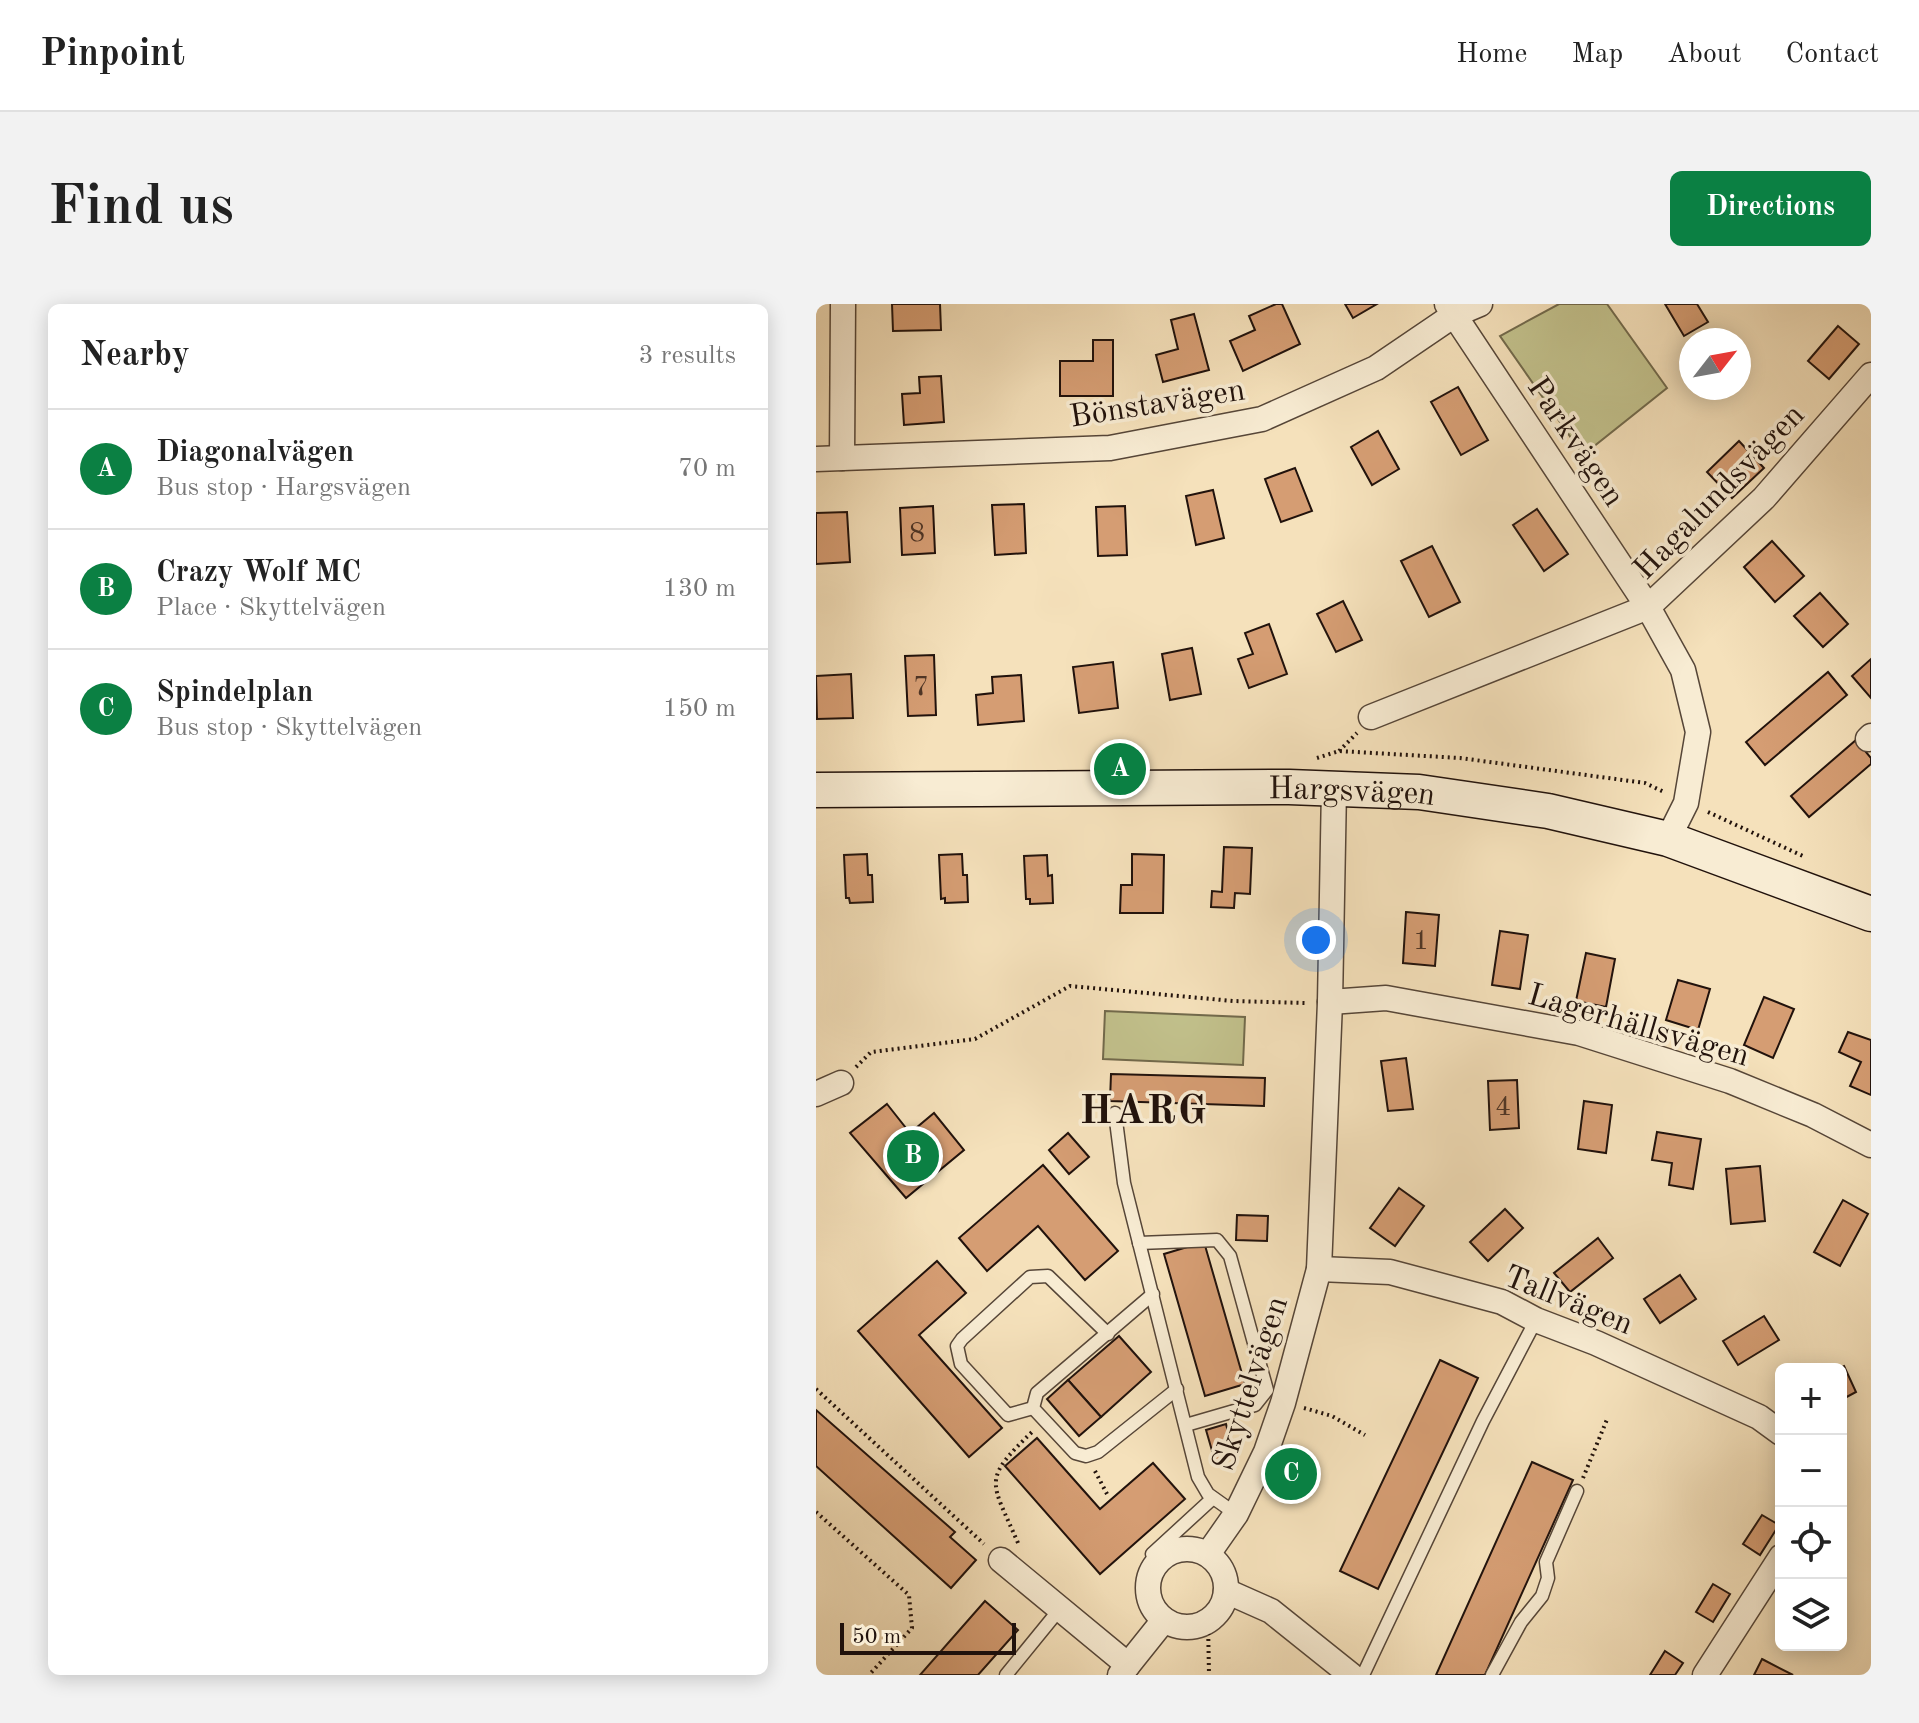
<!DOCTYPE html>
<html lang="en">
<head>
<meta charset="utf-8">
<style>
	:root { --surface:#fff; --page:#f2f2f2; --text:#222; --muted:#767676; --line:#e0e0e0; --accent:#0b8043 }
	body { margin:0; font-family:"Old Standard TT",serif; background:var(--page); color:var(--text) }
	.controls { position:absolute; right:24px; bottom:24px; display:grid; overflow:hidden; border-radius:12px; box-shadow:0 4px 20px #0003 }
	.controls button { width:72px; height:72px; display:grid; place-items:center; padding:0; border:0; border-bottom:2px solid var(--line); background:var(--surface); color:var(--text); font:40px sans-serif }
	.compass { position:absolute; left:863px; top:24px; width:72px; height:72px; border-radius:50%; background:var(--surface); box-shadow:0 4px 20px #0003; rotate:59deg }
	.scale { position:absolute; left:24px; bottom:20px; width:176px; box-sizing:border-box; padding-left:8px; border:4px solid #21120c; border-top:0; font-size:22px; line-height:28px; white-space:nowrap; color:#21120c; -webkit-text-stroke:6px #f8ecd3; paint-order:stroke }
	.you { position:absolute; left:500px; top:636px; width:28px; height:28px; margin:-20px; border:6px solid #fff; border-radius:50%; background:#1a73e8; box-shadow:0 0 0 12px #1a73e833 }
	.badge { display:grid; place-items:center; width:52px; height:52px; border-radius:50%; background:var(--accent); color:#fff; font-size:26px; font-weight:700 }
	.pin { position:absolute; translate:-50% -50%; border:4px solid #fff; box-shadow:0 2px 8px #0006 }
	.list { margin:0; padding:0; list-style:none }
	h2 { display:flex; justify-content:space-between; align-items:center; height:104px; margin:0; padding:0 32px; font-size:34px }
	h2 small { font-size:26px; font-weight:400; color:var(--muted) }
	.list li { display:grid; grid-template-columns:52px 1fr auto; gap:24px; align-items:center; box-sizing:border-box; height:120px; padding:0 32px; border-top:2px solid var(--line) }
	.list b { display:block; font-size:30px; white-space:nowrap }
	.list p { margin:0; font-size:26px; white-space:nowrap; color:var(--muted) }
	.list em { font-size:26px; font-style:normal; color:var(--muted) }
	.icon { flex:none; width:44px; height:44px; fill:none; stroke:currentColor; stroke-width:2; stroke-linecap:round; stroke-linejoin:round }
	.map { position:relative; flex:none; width:1055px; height:1371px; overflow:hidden; border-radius:12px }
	header { display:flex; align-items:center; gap:48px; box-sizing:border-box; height:112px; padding:0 40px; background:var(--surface); border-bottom:2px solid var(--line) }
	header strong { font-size:38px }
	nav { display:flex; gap:44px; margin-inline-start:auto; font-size:28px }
	.intro { display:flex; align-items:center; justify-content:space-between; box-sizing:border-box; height:192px; padding:0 48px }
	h1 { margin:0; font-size:56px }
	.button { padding:20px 36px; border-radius:12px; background:var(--accent); color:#fff; font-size:28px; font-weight:700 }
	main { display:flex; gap:48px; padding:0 48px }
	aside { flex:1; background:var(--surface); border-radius:12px; box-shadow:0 4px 20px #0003 }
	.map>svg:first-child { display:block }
</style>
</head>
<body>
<header>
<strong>Pinpoint</strong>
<nav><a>Home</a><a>Map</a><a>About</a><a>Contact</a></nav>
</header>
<div class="intro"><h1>Find us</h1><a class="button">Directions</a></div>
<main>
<aside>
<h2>Nearby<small>3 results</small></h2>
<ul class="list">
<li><span class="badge">A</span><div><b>Diagonalvägen</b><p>Bus stop · Hargsvägen</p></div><em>70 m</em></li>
<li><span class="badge">B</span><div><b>Crazy Wolf MC</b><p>Place · Skyttelvägen</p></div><em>130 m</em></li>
<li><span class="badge">C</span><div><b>Spindelplan</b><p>Bus stop · Skyttelvägen</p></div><em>150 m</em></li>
</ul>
</aside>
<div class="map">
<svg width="1055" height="1371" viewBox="0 0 1055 1371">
	<rect width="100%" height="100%" fill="#f5e1bb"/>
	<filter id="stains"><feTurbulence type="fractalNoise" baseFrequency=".0025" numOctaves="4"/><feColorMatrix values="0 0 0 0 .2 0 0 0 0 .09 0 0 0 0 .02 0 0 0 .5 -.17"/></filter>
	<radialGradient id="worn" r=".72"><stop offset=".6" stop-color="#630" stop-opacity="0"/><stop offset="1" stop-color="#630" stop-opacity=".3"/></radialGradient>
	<!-- green -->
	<g fill="#c2c18c" stroke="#726a4c" stroke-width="2">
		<polygon points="743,0 791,0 851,84 767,151 684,32"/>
		<polygon points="289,707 429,713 427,761 287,755"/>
	</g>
	<!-- building -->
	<g fill="#d59d73" stroke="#21120c" stroke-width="2">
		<polygon points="76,0 124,0 125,26 77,27"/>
		<polygon points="460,0 466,0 484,40 427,67 414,37 439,26 433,12"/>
		<polygon points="529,0 561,0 537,14"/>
		<polygon points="849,0 881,0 892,18 868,32"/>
		<polygon points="378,10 393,66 347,78 340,51 362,45 355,16"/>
		<polygon points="1022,22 1043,40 1013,75 992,57"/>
		<polygon points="277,36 297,36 297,92 244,92 244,57 277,57"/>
		<polygon points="125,72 128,118 88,121 86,90 104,89 103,73"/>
		<polygon points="642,83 672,136 645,151 615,98"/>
		<polygon points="562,127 583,165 556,181 535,143"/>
		<polygon points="923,137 948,164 916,194 891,168"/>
		<polygon points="479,164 496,207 465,218 449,175"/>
		<polygon points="397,186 408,234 380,241 370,192"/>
		<polygon points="208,200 210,249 179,251 176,201"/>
		<polygon points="117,202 119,249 86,251 84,204"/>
		<polygon points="309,202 311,251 282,252 280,203"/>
		<polygon points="721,205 752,250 728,267 697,221"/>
		<polygon points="31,208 34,258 0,260 0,209"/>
		<polygon points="956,237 988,272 959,298 928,263"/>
		<polygon points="616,242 644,298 613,313 585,257"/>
		<polygon points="1004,289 1032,320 1007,343 978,312"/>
		<polygon points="527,297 546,336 520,348 501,310"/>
		<polygon points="453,320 471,370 433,384 422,355 437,350 429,329"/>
		<polygon points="376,344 385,390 354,396 346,350"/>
		<polygon points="118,351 120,411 92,412 89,352"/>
		<polygon points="1055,355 1055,394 1036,372"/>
		<polygon points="297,358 302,404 263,409 257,363"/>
		<polygon points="1012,368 1031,391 949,461 930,438"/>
		<polygon points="35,370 37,414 1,415 0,372"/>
		<polygon points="205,371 208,417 162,421 160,391 177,389 176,373"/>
		<polygon points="1040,436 1055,454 1055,460 993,513 975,492"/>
		<polygon points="408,543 436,544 434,590 419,589 418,604 395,603 396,587 406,588"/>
		<polygon points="51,550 52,571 56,571 57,598 34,599 33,594 30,594 28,551"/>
		<polygon points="146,550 147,571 151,571 152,598 129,599 129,594 125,595 123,551"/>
		<polygon points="316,550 348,551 347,609 304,609 305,581 316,581"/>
		<polygon points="231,551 232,572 236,571 237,599 214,600 214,595 210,595 208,552"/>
		<polygon points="590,608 623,611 619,662 587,659"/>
		<polygon points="684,627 712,631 704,685 676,681"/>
		<polygon points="770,649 799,655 790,703 760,697"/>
		<polygon points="862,676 894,685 882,726 850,716"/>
		<polygon points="948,693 978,705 957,754 928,741"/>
		<polygon points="1032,728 1055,736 1055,791 1034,782 1045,758 1023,748"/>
		<polygon points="590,754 597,805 572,807 565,757"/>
		<polygon points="295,770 449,774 448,802 294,797"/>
		<polygon points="701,776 703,824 674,826 672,777"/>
		<polygon points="768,797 796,801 790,849 762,845"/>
		<polygon points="71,800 94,829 118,809 148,846 90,894 34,829"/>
		<polygon points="841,828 885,835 877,885 853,881 856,859 836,856"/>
		<polygon points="252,829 273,853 253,870 233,846"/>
		<polygon points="227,861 302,947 269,976 222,922 171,967 143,934"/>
		<polygon points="944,862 949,917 915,920 910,865"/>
		<polygon points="583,884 608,902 579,942 554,924"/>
		<polygon points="1027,896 1052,910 1024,962 998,948"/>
		<polygon points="689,905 707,924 672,957 654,938"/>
		<polygon points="421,911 452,912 451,937 420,936"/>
		<polygon points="782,934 797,954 754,988 738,969"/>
		<polygon points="388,938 429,1080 389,1092 348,950"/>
		<polygon points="121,957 150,989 103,1031 186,1124 153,1153 42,1027"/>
		<polygon points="864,971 880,995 844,1019 828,995"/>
		<polygon points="948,1012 963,1036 922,1061 907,1037"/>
		<polygon points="303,1032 335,1068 285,1113 252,1076"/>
		<polygon points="624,1056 662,1074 562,1285 524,1267"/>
		<polygon points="1028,1062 1040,1088 1025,1096 1025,1065 1022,1065"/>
		<polygon points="252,1076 285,1113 263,1132 231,1095"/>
		<polygon points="0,1106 139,1228 134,1233 160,1256 135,1284 0,1162"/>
		<polygon points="410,1120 418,1151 399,1157 390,1126"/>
		<polygon points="221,1134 284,1205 337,1159 369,1195 284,1270 189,1162"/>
		<polygon points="716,1158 757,1176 669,1371 620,1371"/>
		<polygon points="946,1211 963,1221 944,1251 927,1240"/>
		<polygon points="897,1280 914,1290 897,1318 880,1308"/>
		<polygon points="169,1297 202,1326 162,1371 104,1371"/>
		<polygon points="849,1347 867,1359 859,1371 834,1371"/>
		<polygon points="946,1355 977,1371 938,1371"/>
	</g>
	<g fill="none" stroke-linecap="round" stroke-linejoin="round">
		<!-- lane casing -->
		<g stroke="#564638" stroke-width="15">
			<g id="lane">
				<polyline points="299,809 308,879 382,1173 392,1190 420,1210"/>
				<polyline points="323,939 401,936 414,952 446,1068 451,1086 439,1101 370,1121"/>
				<polyline points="337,990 221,1089 217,1104 259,1149 270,1152 282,1148 361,1085"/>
				<polyline points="217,1104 192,1111 145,1060 141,1042 146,1035 214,973 232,972 292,1030"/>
				<polyline points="336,1250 397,1194"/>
				<polyline points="190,1371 243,1306"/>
				<polyline points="547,1371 667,1117 720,1016"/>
				<polyline points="676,1371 705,1318 726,1292 732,1274 730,1258 761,1187"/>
			</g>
		</g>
		<!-- street casing -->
		<g stroke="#564638" stroke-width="27">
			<g id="street">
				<polyline points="631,0 832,303 867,366 882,428 870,499 852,535"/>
				<polyline points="26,154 27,0"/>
				<polyline points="0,155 294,144 446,115 560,64 638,11 664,0"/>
				<polyline points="555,413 832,303 948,194 1055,71"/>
				<polyline points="1052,435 1055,432"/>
				<polyline points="514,698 570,694 763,729 914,777 997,811 1055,841"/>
				<polyline points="0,790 25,779"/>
				<polyline points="503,965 574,968 686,998 720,1016 780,1039 943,1113 965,1129"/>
				<circle cx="371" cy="1284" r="39"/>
				<polyline points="392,1250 420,1210 450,1148 467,1099 503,965 514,698 518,484"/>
				<polyline points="185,1256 312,1361 304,1371"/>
				<polyline points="410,1287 455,1307 535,1371"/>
				<polyline points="312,1361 348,1316"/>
				<polyline points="889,1371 965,1253"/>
			</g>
		</g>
		<!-- secondary casing -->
		<g stroke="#21120c" stroke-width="37">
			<g id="secondary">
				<path id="s1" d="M0,486L473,483L603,488L732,507L852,535L1055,610"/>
			</g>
		</g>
		<!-- path -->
		<g stroke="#21120c" stroke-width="4" stroke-dasharray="2 4" stroke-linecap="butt">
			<polyline points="523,447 541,429"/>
			<polyline points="501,454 523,447 644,454 829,479 848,488"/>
			<polyline points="892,508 989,553"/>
			<polyline points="40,763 55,748 159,735 254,682 417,697 490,699"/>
			<polyline points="0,1085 168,1240"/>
			<polyline points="488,1104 516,1112 549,1131"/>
			<polyline points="279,1167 291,1190"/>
			<polyline points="767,1174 792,1113"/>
			<polyline points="0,1208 93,1291 96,1324 53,1371"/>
			<path d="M202,1239C175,1176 165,1177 217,1127"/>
			<polyline points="392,1317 393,1371"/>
		</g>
		<!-- lane -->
		<use href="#lane" stroke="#f8ecd3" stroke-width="12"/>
		<!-- street -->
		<use href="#street" stroke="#f8ecd3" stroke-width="24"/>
		<!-- secondary -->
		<use href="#secondary" stroke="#f8ecd3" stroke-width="34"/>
	</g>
	<g text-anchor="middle" stroke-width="7" stroke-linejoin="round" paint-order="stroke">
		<!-- number labels -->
		<g font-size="28" fill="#4e3526">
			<text x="101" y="237">8</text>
			<text x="105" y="391">7</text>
			<text x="605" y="645">1</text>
			<text x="687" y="811">4</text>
		</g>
		<!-- street labels -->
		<g font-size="32" fill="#21120c" stroke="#f8ecd3">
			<text transform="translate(341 98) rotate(-9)" y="11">Bönstavägen</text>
			<text transform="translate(761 137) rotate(56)" y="11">Parkvägen</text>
			<text transform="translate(902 187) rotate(-46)" y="11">Hagalundsvägen</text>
			<text dy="11" stroke="none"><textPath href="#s1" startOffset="536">Hargsvägen</textPath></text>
			<text transform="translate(823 720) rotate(16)" y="11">Lagerhällsvägen</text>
			<text transform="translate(753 995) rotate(22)" y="11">Tallvägen</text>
			<text transform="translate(433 1079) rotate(-72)" y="11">Skyttelvägen</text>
		</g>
		<!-- district labels -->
		<g font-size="40" font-weight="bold" letter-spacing="2" fill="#21120c" stroke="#f8ecd3">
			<text x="328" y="819">HARG</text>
		</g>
	</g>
	<rect width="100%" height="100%" filter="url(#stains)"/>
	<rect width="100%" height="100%" fill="url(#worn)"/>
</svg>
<div class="controls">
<button>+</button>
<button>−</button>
<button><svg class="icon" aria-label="locate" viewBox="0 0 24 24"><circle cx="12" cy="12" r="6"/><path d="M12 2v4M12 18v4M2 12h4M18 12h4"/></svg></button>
<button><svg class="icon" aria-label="layers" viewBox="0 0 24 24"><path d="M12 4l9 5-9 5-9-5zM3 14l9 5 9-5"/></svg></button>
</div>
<svg class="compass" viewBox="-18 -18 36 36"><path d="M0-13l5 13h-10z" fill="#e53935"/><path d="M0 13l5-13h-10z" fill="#767676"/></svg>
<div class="scale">50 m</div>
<div class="you"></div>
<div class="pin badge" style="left:304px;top:465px">A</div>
<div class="pin badge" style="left:97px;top:852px">B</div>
<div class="pin badge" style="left:475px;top:1170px">C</div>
</div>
</main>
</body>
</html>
